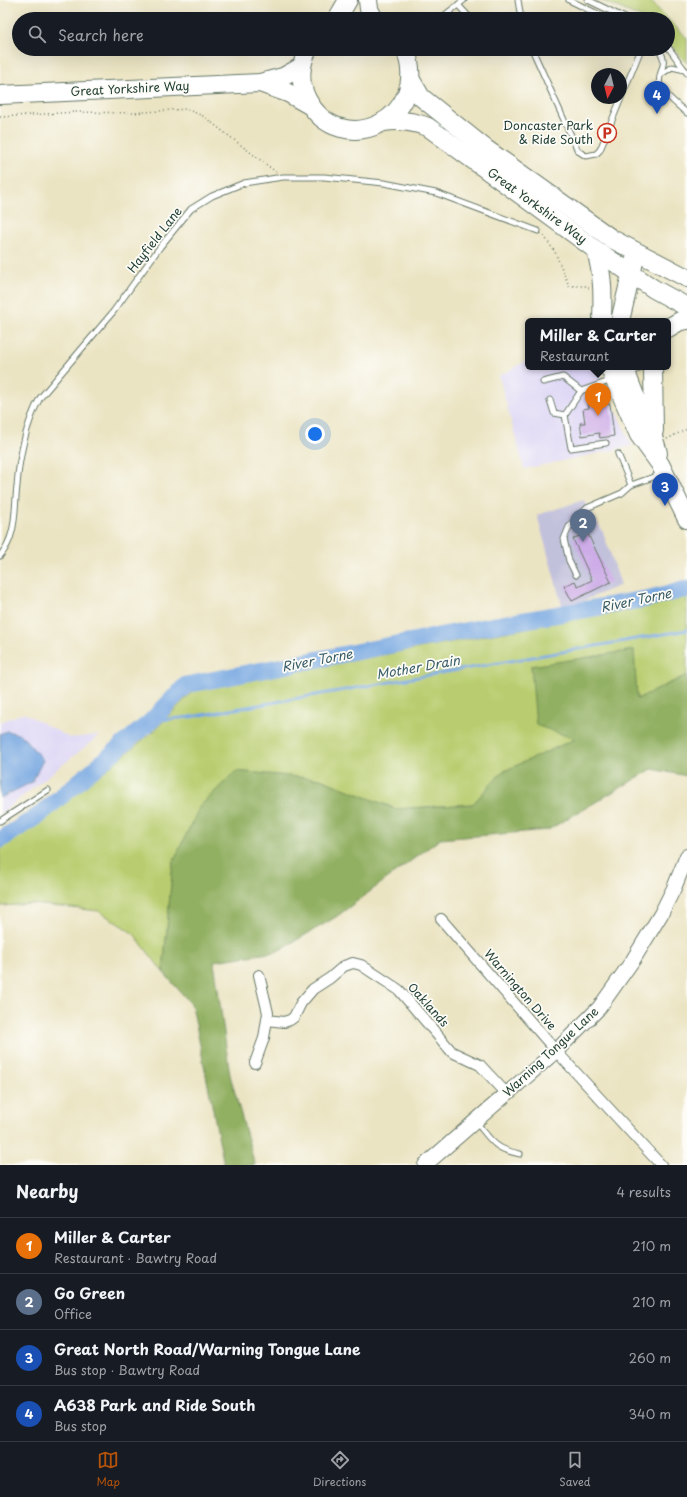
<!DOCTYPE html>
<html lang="en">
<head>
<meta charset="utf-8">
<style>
	:root { --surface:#171b24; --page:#20242c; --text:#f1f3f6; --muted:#9ea1a6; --line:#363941; --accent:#b45309 }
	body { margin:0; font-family:"Playpen Sans",sans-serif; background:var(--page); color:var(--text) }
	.compass { position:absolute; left:591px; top:68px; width:36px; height:36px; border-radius:50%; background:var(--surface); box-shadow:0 4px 16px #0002; rotate:187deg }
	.you { position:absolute; left:315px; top:434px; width:14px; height:14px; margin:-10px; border:3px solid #fff; border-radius:50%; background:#1a73e8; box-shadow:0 0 0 6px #1a73e833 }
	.badge { display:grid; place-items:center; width:26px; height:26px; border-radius:50%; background:var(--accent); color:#fff; font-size:13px; font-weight:700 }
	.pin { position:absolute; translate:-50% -33px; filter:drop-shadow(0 1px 2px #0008) }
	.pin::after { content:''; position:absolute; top:21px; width:14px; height:12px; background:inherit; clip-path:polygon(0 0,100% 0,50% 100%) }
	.popup { position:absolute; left:525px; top:318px; width:146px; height:52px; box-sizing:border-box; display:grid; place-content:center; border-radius:6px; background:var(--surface); filter:drop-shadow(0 1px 3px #0005); font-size:13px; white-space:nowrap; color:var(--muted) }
	.popup b { font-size:15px; color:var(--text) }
	.popup::after { content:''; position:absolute; left:50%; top:100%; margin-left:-8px; border:8px solid transparent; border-top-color:var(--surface) }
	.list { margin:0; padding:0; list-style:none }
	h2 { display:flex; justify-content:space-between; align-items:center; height:52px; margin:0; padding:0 16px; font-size:17px }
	h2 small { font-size:13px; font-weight:400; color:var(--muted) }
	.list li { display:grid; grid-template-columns:26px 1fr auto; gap:12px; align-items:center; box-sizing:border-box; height:56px; padding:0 16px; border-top:1px solid var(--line) }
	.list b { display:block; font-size:15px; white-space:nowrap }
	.list p { margin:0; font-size:13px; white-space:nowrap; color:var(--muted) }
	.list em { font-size:13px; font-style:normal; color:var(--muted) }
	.icon { flex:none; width:22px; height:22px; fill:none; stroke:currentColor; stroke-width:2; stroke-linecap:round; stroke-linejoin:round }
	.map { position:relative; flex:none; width:687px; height:1165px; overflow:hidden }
	.search { position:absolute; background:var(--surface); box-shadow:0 4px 16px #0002; left:12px; right:12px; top:12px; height:44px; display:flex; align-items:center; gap:10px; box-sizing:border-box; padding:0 14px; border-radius:22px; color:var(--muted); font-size:15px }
	.sheet { height:276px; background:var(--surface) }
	nav { display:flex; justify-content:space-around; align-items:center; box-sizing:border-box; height:56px; border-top:1px solid var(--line); background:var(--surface); font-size:11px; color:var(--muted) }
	nav a { display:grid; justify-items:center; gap:2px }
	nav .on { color:var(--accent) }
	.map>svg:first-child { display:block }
</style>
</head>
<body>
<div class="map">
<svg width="687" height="1165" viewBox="0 0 687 1165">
	<rect width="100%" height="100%" fill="#fdfcf7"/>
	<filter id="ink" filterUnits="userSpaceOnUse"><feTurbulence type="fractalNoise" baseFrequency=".025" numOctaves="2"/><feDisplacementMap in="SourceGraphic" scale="8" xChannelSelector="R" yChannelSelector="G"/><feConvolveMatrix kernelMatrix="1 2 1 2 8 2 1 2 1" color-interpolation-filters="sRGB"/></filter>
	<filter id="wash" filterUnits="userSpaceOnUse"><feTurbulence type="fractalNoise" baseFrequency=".012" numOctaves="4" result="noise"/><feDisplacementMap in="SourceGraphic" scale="16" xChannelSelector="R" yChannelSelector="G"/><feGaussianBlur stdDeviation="0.9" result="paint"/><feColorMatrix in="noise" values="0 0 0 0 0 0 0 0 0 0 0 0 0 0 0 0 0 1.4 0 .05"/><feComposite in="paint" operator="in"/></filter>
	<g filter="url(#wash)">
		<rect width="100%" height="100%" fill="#ebe4c3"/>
		<!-- built -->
		<g fill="#ddd5f6">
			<polygon points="528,360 528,367 596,367 632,446 524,469 499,376"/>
			<polygon points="24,713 70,738 100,735 0,814 0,722"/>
		</g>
		<!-- industrial -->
		<polygon fill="#c2c1dc" points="584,500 603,532 621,585 563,609 537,515"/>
		<!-- green -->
		<g fill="#b9cd70" stroke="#6c8552">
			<polygon points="601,0 649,0 668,19 645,19"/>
			<polygon points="668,19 687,38 687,63 668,43"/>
			<polygon points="687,595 687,675 637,699 633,651 576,739 503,772 473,804 396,809 320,779 173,862 163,972 134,934 99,911 33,904 0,906 0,849 42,821 154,731 194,690 666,602"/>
		</g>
		<!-- forest -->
		<polygon fill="#92b062" stroke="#58764b" points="634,650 637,699 687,675 687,776 652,769 548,830 440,839 336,917 276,952 214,961 230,1075 255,1165 224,1165 192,1005 163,972 173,862 200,806 236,771 320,779 396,809 473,804 502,772 575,739 536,725 531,666"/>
		<!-- water -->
		<polygon fill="#77a7e1" stroke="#4b728a" points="7,731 21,735 43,760 32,782 0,798 0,734"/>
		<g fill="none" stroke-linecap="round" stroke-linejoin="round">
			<!-- stream -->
			<polyline stroke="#77a7e1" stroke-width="3" points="151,721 190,717 687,630"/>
			<!-- river -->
			<polyline stroke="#77a7e1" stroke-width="17" points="0,840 39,815 151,721 186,685 484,627 646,599 687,589"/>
		</g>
		<g id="blocks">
			<!-- building -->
			<g fill="#cdace7">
				<polygon points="603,401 603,405 610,404 614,436 600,438 599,433 582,436 580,423 585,423 583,409 589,408 588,403"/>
				<polygon points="587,532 611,582 572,601 564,586 575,581 578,587 592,580 573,539"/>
			</g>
		</g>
	</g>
	<g filter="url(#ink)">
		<use href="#blocks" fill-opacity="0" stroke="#676" stroke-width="1"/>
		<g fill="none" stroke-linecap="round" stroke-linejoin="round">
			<!-- lane casing -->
			<g stroke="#676" stroke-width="7">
				<g id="lane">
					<polyline points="518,0 521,19"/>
					<polyline points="569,0 608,19"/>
					<polyline points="588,0 627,19"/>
					<polyline points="458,5 471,19"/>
					<polyline points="440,19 464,0"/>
					<polyline points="668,47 687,73"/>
					<polyline points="532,49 578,151 586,156 596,154 600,150 641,49"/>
					<path d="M658,49C671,64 656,72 660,85C663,94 680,107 687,113"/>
					<polyline points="663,73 672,67 685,70"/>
					<polyline points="630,373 643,367"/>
					<polyline points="543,382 563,377 581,391"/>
					<polyline points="550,400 554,413 565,415 581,391 612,380"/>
					<polyline points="565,415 571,448 606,443"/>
					<polyline points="618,454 631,485 662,474"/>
					<path d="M0,556C17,535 14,512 17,486C19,458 26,423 40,398L113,312L160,247L191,209L212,196L244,183L283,177H324L384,183L436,193L538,231"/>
					<polyline points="576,575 569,561 564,539 569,527 587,508 622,493 631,485"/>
					<polyline points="0,821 48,790"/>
					<path d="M476,1122C492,1141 494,1149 520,1154"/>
				</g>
			</g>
			<!-- street casing -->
			<g stroke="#676" stroke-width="12">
				<g id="street">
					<polyline points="441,919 556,1051 661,1165"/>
					<polyline points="267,1020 284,1022 290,1020 294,1017 301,1003 313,989 330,978 344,966 353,963 361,965 399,990 452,1052 480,1065 507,1094"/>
					<polyline points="255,1063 264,1038 268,1013 259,975"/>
				</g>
			</g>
			<!-- secondary casing -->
			<g stroke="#676" stroke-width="16">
				<polyline id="secondary" points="425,1165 556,1051 599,1008 633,960 661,914 674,888 687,856"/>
			</g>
			<!-- highway casing -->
			<g stroke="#676" stroke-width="20">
				<g id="highway">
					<polyline points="368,0 369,9 374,19"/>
					<polyline points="337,19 348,0"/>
					<path d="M308,49C300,65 299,83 307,99C341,163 433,118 405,49"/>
					<polyline points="411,80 421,97 486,149 612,239 687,278"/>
					<polyline points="260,83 288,93 311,106"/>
					<polyline points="0,95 260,83 283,77 301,67"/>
					<path d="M383,122C400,120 412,121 428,127L596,250L654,289L687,307"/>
					<path d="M596,250C603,277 603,293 602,321"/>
					<polyline points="620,321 634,262"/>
					<polyline points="668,328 680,321 687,320"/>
					<polyline points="609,367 639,435 660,464 687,519"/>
					<path d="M625,367C632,397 651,423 658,453"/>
					<polyline points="653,367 654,431"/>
				</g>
			</g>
			<!-- path -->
			<g stroke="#676" stroke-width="1.5" stroke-dasharray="1 3" stroke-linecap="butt">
				<polyline points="0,117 76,112 132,113 186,109 203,116 276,172"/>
				<polyline points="544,236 555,252 569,286 585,286 589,288"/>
				<polyline points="667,439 687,429"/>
			</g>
			<!-- lane -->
			<use href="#lane" stroke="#fff" stroke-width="5"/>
			<!-- street -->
			<use href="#street" stroke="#fff" stroke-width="10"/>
			<!-- secondary -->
			<use href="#secondary" stroke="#fff" stroke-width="14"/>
			<!-- highway -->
			<use href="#highway" stroke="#fff" stroke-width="18"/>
		</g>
	</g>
	<!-- icons -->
	<defs>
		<g id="parking-ring" transform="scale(1)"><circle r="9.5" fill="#fdfcf7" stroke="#c8321e" stroke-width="1.5"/><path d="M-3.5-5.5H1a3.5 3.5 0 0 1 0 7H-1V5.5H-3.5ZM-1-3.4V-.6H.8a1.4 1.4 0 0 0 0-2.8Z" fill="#c8321e"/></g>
	</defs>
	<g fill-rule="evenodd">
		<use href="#parking-ring" x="607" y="133"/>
	</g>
	<g text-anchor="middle" stroke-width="3.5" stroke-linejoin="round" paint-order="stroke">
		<!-- street labels -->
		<g font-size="12" fill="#1f3d34" stroke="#fdfcf7">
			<text transform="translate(130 89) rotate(-3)" y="4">Great Yorkshire Way</text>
			<text transform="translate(537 206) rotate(36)" y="4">Great Yorkshire Way</text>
			<text transform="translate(155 240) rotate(-52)" y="4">Hayfield Lane</text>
			<text transform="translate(520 990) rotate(49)" y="4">Warnington Drive</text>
			<text transform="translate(428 1005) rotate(48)" y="4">Oaklands</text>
			<text transform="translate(551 1052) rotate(-43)" y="4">Warning Tongue Lane</text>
		</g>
		<!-- poi labels -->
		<g font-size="12" fill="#1f3d34" stroke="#fdfcf7" text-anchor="end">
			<text x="593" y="130">Doncaster Park<tspan x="593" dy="14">&amp; Ride South</tspan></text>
		</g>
		<!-- water labels -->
		<g font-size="13" font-style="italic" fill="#395d68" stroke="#fdfcf7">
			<text transform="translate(636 600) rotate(-12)" y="5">River Torne</text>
			<text transform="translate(317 660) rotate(-11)" y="5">River Torne</text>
			<text transform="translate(418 667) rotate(-10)" y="5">Mother Drain</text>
		</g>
	</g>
</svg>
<svg class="compass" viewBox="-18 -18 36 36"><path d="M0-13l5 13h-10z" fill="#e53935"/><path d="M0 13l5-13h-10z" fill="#9ea1a6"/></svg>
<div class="you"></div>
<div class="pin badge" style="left:598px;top:416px;background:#e8710a">1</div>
<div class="popup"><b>Miller &amp; Carter</b>Restaurant</div>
<div class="pin badge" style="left:583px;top:542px;background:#5c6f8a">2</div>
<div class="pin badge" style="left:665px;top:506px;background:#1a4fb4">3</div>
<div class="pin badge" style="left:657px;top:114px;background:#1a4fb4">4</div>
<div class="search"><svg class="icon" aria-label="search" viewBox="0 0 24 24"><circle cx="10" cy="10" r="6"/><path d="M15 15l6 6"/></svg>Search here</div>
</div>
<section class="sheet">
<h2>Nearby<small>4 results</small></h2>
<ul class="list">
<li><span class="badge" style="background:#e8710a">1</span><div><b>Miller &amp; Carter</b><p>Restaurant · Bawtry Road</p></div><em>210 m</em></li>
<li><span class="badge" style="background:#5c6f8a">2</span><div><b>Go Green</b><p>Office</p></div><em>210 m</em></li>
<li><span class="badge" style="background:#1a4fb4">3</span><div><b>Great North Road/Warning Tongue Lane</b><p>Bus stop · Bawtry Road</p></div><em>260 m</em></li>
<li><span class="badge" style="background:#1a4fb4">4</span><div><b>A638 Park and Ride South</b><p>Bus stop</p></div><em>340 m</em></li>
</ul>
</section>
<nav>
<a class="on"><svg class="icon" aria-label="map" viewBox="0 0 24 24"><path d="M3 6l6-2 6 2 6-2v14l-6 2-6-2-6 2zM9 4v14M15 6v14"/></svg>Map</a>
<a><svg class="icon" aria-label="directions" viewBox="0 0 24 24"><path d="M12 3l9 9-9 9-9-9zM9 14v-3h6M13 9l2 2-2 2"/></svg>Directions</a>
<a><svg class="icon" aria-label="saved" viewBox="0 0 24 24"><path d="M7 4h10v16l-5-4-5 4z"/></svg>Saved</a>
</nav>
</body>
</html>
